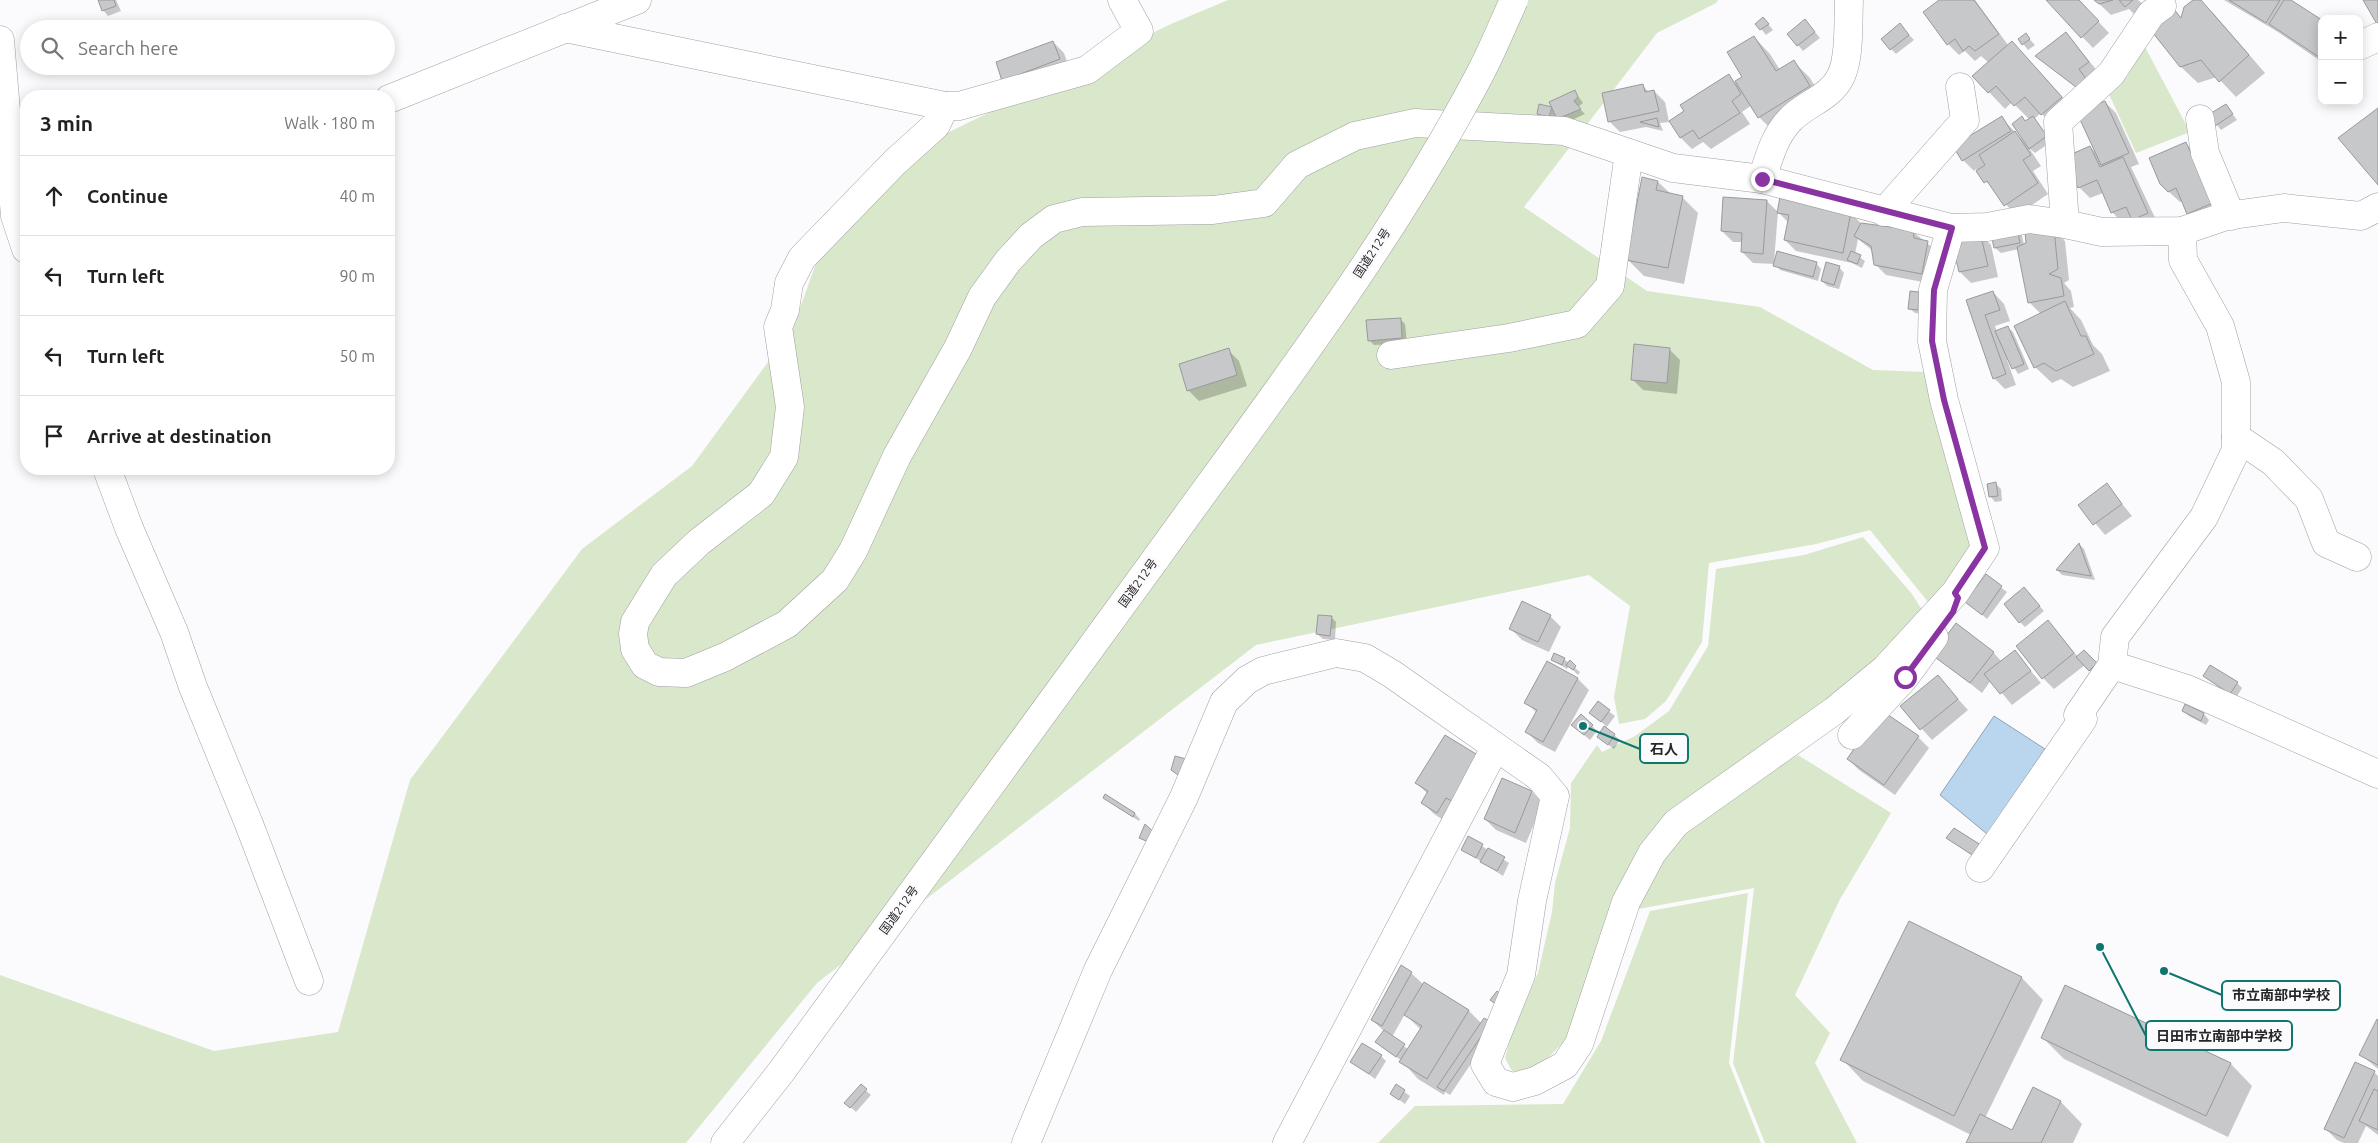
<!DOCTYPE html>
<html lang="en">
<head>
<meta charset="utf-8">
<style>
	:root { --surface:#fff; --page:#f2f2f2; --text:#222; --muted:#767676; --line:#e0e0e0 }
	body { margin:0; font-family:Ubuntu,"Noto Sans JP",sans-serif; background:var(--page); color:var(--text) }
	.controls { position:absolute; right:15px; top:15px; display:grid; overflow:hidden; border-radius:10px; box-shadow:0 2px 12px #0003 }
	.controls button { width:45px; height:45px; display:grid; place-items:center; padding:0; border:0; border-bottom:1px solid var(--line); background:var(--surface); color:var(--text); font:25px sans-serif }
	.stop { position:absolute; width:15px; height:15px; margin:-11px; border:4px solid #8934a2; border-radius:50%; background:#fff }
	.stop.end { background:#8934a2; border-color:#fff; box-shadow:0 1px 5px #0008 }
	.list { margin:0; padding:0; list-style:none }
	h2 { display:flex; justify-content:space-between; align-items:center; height:65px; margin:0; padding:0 20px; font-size:21px }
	h2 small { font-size:16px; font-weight:400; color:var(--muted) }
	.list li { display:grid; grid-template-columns:32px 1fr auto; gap:15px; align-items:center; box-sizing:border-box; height:80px; padding:0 20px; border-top:1px solid var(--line) }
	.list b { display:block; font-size:19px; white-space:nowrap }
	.list em { font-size:16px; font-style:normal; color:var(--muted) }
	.icon { flex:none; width:28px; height:28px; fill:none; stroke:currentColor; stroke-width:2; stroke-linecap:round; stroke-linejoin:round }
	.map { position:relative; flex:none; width:2378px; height:1143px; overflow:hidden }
	.search { position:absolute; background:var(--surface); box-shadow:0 2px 12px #0003; left:20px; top:20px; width:375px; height:55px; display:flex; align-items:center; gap:12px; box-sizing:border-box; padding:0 18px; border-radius:28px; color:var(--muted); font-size:19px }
	.panel { position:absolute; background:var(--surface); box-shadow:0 2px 12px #0003; left:20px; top:90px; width:375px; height:385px; border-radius:20px }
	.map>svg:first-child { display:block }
</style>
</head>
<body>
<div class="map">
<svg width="2378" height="1143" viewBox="0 0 2378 1143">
	<rect width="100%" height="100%" fill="#fbfbfe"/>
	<!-- green -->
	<g fill="#d9e7ca">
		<polygon points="1228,0 1718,0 1716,3 1657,33 1524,207 1647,291 1760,307 1873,370 1926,372 1978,540 1960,574 1928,602 1870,530 1816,544 1709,563 1702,642 1666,701 1645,719 1619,724 1614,697 1630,606 1589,575 1256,645 817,983 686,1143 0,1143 0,975 214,1051 338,1032 410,780 582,549 692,466 793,328 820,252 896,178 949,132 1171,24"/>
		<polygon points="2144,45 2190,132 2136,153 2108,92 2127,77"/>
		<polygon points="1863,537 1912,594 1924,613 1883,658 1672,816 1578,1027 1548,1058 1528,1075 1512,1071 1505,1058 1512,1033 1538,973 1552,912 1555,883 1570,828 1571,783 1597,745 1602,752 1635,736 1669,711 1708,646 1716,569 1804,555"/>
		<polygon points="1798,755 1891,813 1839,901 1795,995 1830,1033 1815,1063 1857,1143 1765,1143 1733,1063 1754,888 1638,909 1660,858 1685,827"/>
		<polygon points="1748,893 1729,1063 1761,1143 1378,1143 1415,1106 1563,1104 1601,1041 1650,911"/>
	</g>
	<!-- water -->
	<polygon fill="#bad6ef" stroke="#8ea1b3" points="1994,716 2045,749 1987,834 1940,795"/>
	<!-- shadow -->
	<g fill="#0003" fill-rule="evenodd">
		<polygon points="99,0 116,0 121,11 108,16 103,10"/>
		<polygon points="1941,0 1975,0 2008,45 2012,42 2078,114 2059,131 2041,113 2034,119 2051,142 2035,153 2029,148 2041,166 2033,171 2048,194 2016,216 1976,169 1974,171 1963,160 2002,118 2025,143 2030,120 2012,102 2005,109 1989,92 1989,63 1981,56 1975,61 1965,51 1959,55 1948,44 1925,12"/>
		<polygon points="2047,0 2078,0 2109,33 2093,48"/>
		<polygon points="2095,0 2138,0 2143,4 2137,17 2129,9 2111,15"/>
		<polygon points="2194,0 2199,0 2214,14 2265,73 2236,97 2217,77 2198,83 2181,67 2173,10 2182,19"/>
		<polygon points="2224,0 2289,0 2322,22 2322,62 2278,32"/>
		<polygon points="1757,24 1768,24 1773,30 1766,35"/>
		<polygon points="1900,25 1914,40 1896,54 1891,49"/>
		<polygon points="1810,26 1820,38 1803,51 1789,34"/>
		<polygon points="2066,33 2099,73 2088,97 2037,56"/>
		<polygon points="2026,35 2035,45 2028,50 2020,40"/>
		<polygon points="1754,37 1770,54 1780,70 1794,62 1810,78 1825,103 1776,134 1759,117 1752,105 1742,112 1750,124 1711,149 1703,142 1692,149 1681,138 1671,121 1729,76 1735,83 1744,78"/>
		<polygon points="1053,42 1064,53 1070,70 1004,80"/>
		<polygon points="1643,86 1649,92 1654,91 1665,102 1669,122 1660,123 1663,131 1646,127 1620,132 1609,121"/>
		<polygon points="1575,92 1583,103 1578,107 1585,114 1563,124 1556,114 1554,122 1543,119 1538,113 1540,105 1554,109"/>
		<polygon points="2105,102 2116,113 2139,164 2131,167 2158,224 2123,223 2112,212 2103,193 2090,198 2079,187 2090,147 2097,154"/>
		<polygon points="2226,105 2237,120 2221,130 2210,116"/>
		<polygon points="2185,143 2196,154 2223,214 2199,224 2188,213 2183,201 2180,202 2168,191"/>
		<polygon points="1643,179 1658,182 1671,194 1682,197 1698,213 1684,284 1644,276 1627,259"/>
		<polygon points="1767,201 1778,212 1774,262 1816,263 1821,269 1818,281 1780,270 1775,264 1753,263 1742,252 1743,242 1733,242 1722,231"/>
		<polygon points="1778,212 1850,213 1862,224 1912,231 1939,253 1933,284 1886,275 1875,264 1873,251 1858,239 1855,254 1865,261 1862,268 1852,263 1796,251 1785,240 1789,223"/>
		<polygon points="2016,230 2022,235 2024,245 2054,230 2065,241 2069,280 2064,283 2071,291 2074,307 2070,308 2081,320 2093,345 2102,354 2110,371 2073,387 2061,379 2052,383 2035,367 2041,314 2029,302 2019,249 2001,253 1995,248"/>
		<polygon points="1980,234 1991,245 1998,277 1971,283 1960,272"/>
		<polygon points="1839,267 1844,273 1839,289 1827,286 1822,281"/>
		<polygon points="1993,292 2004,304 2010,321 1995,326 1997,332 2007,327 2013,332 2029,369 2018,374 2009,359 2007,360 2016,385 2005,389 1994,378 1968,301"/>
		<polygon points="1919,293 1924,299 1923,314 1915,313 1909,308"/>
		<polygon points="1400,319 1405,324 1407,343 1374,345 1369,340"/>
		<polygon points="1669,349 1680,360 1677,394 1643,390 1632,379"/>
		<polygon points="1228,350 1239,361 1247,386 1199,401 1188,390"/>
		<polygon points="1996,484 2001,489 2002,501 1995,502 1990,496"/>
		<polygon points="2107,485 2132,516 2105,535 2080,505"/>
		<polygon points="2079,544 2084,549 2095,580 2062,575 2057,570"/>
		<polygon points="1986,576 2007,592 1987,619 1967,602"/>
		<polygon points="2029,594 2044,611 2025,627 2020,622"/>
		<polygon points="1550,616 1561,627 1549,652 1522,640 1511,629"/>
		<polygon points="1331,617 1336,622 1335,640 1323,639 1317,634"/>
		<polygon points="2048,622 2078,657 2084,652 2101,669 2094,675 2085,665 2054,689 2043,678"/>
		<polygon points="1993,652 2002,662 2015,652 2041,683 2012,705 1991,680 1982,693 1934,655"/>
		<polygon points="1564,659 1580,672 1578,675 1569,666 1567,669 1552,660"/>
		<polygon points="1547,663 1578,679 1589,690 1555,752 1538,743 1527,732 1537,713 1526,702"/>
		<polygon points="2204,676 2237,683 2242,688 2236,698"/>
		<polygon points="1938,677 1968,710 1932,740 1902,707"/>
		<polygon points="1598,703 1615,716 1606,728 1620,740 1614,749 1598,737 1606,726 1591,713"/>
		<polygon points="2186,706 2204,714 2209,720 2206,725 2189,716 2183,711"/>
		<polygon points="1592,726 1597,731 1590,740 1578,730"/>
		<polygon points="1918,737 1929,748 1895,795 1859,770 1848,759"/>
		<polygon points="1480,758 1448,823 1434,814 1423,803 1428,794 1416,783"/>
		<polygon points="1502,779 1532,792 1543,803 1526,843 1496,830 1485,819"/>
		<polygon points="1104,798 1135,814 1140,819 1139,821"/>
		<polygon points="1954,830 1982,863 1948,838"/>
		<polygon points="1469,838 1509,863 1503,876 1462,849"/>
		<polygon points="1909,922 2022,978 2043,1000 1985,1118 2013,1131 2034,1089 2061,1102 2082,1124 2073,1143 1967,1143 1971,1135 1863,1081 1842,1059"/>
		<path d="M1411,973L1424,985L1425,983L1469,1011L1482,1024L1495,1028L1450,1095L1445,1092L1444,1095L1418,1079L1402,1061L1382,1047L1384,1031L1372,1020ZM1405,1014L1421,1030L1409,1050L1392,1037Z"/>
		<polygon points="2066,986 2231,1064 2252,1086 2228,1137 2064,1059 2042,1037"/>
		<polygon points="2378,1022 2378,1069 2360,1054"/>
		<polygon points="1381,1056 1386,1061 1375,1079 1351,1061"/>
		<polygon points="2374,1072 2378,1076 2378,1135 2366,1126 2358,1143 2344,1143 2337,1140 2326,1129"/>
		<polygon points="861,1086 871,1095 856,1112 846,1103"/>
		<polygon points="1396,1086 1410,1096 1405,1104 1391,1094"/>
	</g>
	<!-- building -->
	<g fill="#c7c8ca" stroke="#99999c">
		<polygon points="98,0 114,0 116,6 102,11"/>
		<polygon points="1939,0 1974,0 1999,34 1975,51 1969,46 1963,51 1955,39 1947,45 1923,12"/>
		<polygon points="2046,0 2079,0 2099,21 2081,38"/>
		<polygon points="2094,0 2113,0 2099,4"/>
		<polygon points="2119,0 2133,0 2125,7"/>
		<polygon points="2193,0 2201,0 2249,55 2219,82 2201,60 2180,67 2153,33 2173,8 2181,18 2184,7"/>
		<polygon points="2229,0 2280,0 2266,23"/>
		<polygon points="2284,0 2291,0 2322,20 2322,59 2269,24"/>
		<polygon points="2363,0 2378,0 2378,26"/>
		<polygon points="1763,17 1769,24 1760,30 1755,24"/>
		<polygon points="1805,19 1815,32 1797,46 1787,34"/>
		<polygon points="1900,23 1909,35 1890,50 1881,39"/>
		<polygon points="2066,32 2089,62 2079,69 2086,79 2076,87 2035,56"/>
		<polygon points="2026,33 2030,39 2022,45 2018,39"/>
		<polygon points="1754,36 1776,71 1794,60 1810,86 1758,118 1735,81 1742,77 1727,52"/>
		<polygon points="1053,41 1060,59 1002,81 996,62"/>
		<polygon points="2012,41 2062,97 2041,115 2025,97 2014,106 1996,86 1988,93 1972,76"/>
		<polygon points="1729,74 1741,94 1732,101 1740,113 1699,139 1693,130 1680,138 1669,121 1684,111 1680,105"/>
		<polygon points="1643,84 1645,92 1654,90 1659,111 1608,122 1602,93"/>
		<polygon points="1575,90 1578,97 1574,101 1581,109 1557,119 1549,102"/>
		<polygon points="2105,101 2129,153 2101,165 2077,113"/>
		<polygon points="1539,104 1552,107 1549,117 1537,114"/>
		<polygon points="2226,104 2233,114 2215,126 2208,115"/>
		<polygon points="2378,108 2378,185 2338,138"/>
		<polygon points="2002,116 2011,131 1962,161 1953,146"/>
		<polygon points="2022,116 2025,121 2033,116 2047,136 2029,149 2012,124"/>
		<polygon points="1657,118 1659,127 1640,122"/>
		<polygon points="2015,131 2031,155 2023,160 2038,183 2004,206 1987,181 1984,183 1976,171 1985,165 1979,155"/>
		<polygon points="2186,142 2213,203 2187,214 2176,188 2168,192 2160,184 2149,158"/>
		<polygon points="2090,146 2100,167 2123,157 2148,213 2132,220 2126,207 2111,213 2097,180 2078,188 2065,157"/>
		<polygon points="1642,177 1658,181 1656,190 1683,196 1668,268 1626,260"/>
		<polygon points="1723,197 1767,200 1763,254 1741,252 1742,233 1721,231"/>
		<polygon points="1780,197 1851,212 1843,253 1784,240 1789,215 1777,213"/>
		<polygon points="1861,223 1913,230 1914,238 1928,241 1922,274 1874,265 1871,246 1854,236"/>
		<polygon points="2017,228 2020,243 1994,248 1991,234"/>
		<polygon points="2054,229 2058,269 2049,274 2061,278 2064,296 2028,303 2017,247 2026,243 2025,232"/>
		<polygon points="1980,232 1988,266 1959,272 1954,251 1961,245 1959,237"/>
		<polygon points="1777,251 1817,262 1813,277 1773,266"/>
		<polygon points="1851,251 1861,255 1857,264 1847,260"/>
		<polygon points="1826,262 1840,266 1834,285 1821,281"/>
		<polygon points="1910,291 1919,292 1918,310 1908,309"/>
		<polygon points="1993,291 2000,310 1985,315 2006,374 1993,379 1966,300"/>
		<polygon points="2065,301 2081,336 2086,336 2094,354 2056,371 2044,363 2034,368 2014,326"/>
		<polygon points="1401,318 1402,338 1368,341 1366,320"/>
		<polygon points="2008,326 2024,364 2012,369 1995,331"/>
		<polygon points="1634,344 1670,348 1667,383 1631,380"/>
		<polygon points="1229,348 1237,375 1187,391 1179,364"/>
		<polygon points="1996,482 1998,496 1989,497 1987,484"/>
		<polygon points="2107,483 2122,504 2093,525 2078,505"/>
		<polygon points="2079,543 2091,576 2056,570"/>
		<polygon points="1986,574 2002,586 1982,615 1965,602"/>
		<polygon points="2024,587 2040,606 2019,623 2004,604"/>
		<polygon points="1522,601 1551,615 1538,642 1509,629"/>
		<polygon points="1318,615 1332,616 1330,636 1316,634"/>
		<polygon points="2048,620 2074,653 2042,679 2016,646"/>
		<polygon points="1956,623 1994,652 1970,683 1932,655"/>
		<polygon points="2015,650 2031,671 2000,694 1984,674"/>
		<polygon points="2084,650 2097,663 2089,671 2076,657"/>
		<polygon points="1554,653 1565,658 1562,665 1551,660"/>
		<polygon points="1570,660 1576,666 1573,670 1566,665"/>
		<polygon points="1547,661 1578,678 1543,742 1525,732 1537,710 1524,703"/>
		<polygon points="2210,665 2238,682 2230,694 2203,676"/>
		<polygon points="1938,675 1958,699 1920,730 1900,706"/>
		<polygon points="1598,701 1610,710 1601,722 1589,713"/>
		<polygon points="2185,704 2204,713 2201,721 2182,711"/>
		<polygon points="1881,710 1919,736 1884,785 1847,759"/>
		<polygon points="1581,714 1593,725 1584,735 1571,725"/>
		<polygon points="1604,726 1615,734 1608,745 1597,737"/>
		<polygon points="1445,735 1481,757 1454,802 1446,798 1437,813 1421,803 1428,791 1415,783"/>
		<polygon points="1175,756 1190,760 1185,780 1171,770"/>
		<polygon points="1502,778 1532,791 1515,833 1484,819"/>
		<polygon points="1105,794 1135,813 1133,817 1103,798"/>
		<polygon points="1145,824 1158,836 1151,843 1139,838"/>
		<polygon points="1954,828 1984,847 1977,858 1946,838"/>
		<polygon points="1468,836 1483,844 1476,858 1461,850"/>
		<polygon points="1488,848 1505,857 1497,871 1480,862"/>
		<polygon points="1909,921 2022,977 1954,1116 1840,1060"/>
		<polygon points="1401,965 1412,972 1382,1026 1371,1020"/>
		<polygon points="1424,982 1469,1010 1427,1079 1399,1062 1422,1026 1404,1015"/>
		<polygon points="2065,985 2231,1063 2206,1116 2041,1038"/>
		<polygon points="1497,991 1504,996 1497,1005 1490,1000"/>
		<polygon points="1484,1018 1491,1022 1444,1091 1437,1087"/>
		<polygon points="2377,1019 2378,1020 2378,1065 2359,1055"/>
		<polygon points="1384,1030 1405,1044 1396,1057 1375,1042"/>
		<polygon points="1362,1043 1382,1055 1369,1074 1350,1062"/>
		<polygon points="2355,1062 2375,1071 2344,1138 2324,1129"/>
		<polygon points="861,1084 867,1089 850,1108 844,1103"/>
		<polygon points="1396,1084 1405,1090 1399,1100 1390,1094"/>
		<polygon points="2033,1087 2061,1101 2041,1143 1966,1143 1980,1114 2012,1130"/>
		<polygon points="2374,1089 2378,1091 2378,1130 2359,1121"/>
	</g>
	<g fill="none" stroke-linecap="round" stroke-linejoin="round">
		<!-- street casing -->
		<g stroke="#a0a0a3" stroke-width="29">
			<g id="street">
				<polyline points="565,28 945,106 959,106 1087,70 1139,31 1122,0"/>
				<polyline points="0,40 15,216 26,249"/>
				<polyline points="2359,46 2378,37"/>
				<polyline points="389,99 637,0"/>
				<polyline points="945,106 936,125 895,162 802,258 789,283 785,310 778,327 790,407 784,457 761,494 699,542 664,575 635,622 633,634 635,649 645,665 659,672 686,673 725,657 787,624 835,580 853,551 897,456 958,348 982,297 1008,261 1031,236 1054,219 1082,212 1213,210 1264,203 1297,165 1355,136 1415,123 1564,131 1673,168 1762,179 1951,228 1987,227 2029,219 2065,224 2102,232 2182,231 2226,216 2284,208 2361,216 2378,207"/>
				<polyline points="2200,119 2205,153 2231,216"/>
				<path d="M1762,179C1769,158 1774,137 1789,121C1805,103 1830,99 1841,76C1850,57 1848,22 1849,0"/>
				<polyline points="1884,212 1965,120 1960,87"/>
				<polyline points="2065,224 2058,122 2111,74 2151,14 2162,6"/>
				<polyline points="1391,355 1509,338 1577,324 1610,286 1629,153"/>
				<polyline points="2236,437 2273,462 2309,499 2326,543 2357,557"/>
				<polyline points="107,469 129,528 174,632 193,687 249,824 309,981"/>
				<polyline points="2112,665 2187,689 2378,774"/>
				<polyline points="1852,735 1905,677 1934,637"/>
				<polyline points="1980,868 2083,719 2078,715 2112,665 2115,637 2204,517 2236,450 2236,382 2220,326 2183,260 2182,231"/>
				<polyline points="1026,1143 1098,970 1184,797 1224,702 1247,680 1263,671 1336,653 1365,658 1392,674 1539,777 1555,796 1532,901 1521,975 1485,1064 1496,1082 1513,1087 1535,1081 1565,1065 1579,1044 1626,902 1652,853 1676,823 1834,711 1885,669 1955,593 1985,548 1944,400 1932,341 1933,290 1951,228"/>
				<polyline points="1287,1143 1495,748"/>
			</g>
		</g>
		<!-- highway casing -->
		<g stroke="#a0a0a3" stroke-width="29">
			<polyline id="highway" points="725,1143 781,1072 1157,557"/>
		</g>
		<!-- street -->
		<use href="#street" stroke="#fff" stroke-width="28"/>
		<!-- highway -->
		<use href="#highway" stroke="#fff" stroke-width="28"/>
		<!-- highway-bridge casing -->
		<g stroke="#a0a0a3" stroke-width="29" stroke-linecap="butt">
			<path id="highway-bridge" d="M1157,557C1270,400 1391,244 1481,72C1493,49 1503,24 1514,0"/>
		</g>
		<!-- highway-bridge -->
		<use href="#highway-bridge" stroke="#fff" stroke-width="28"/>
	</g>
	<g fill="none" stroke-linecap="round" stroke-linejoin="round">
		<!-- route -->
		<polyline stroke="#8934a2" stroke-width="6" points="1762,179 1952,228 1934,290 1932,341 1944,400 1985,548 1955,593 1958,598 1953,612 1905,677"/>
	</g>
	<g text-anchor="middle" stroke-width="5" stroke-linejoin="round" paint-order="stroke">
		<!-- street labels -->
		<g font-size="12" fill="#262627" stroke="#fbfbfe">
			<text transform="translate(1372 253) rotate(-57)" y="4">国道212号</text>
			<text transform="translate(1138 583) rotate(-54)" y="4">国道212号</text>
			<text transform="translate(899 910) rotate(-54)" y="4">国道212号</text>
		</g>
	</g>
	<!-- callouts -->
	<path fill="none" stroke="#0f766e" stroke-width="2" d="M1583 726L1640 749M2164 971L2222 995M2100 947L2146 1036"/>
	<g fill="#0f766e" stroke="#fbfbfe" stroke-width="2">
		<circle cx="1583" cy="726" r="5"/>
		<circle cx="2164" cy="971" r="5"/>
		<circle cx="2100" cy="947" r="5"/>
	</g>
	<g fill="#fbfbfe" stroke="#0f766e" stroke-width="2">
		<rect x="1640" y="734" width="48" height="29" rx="5"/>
		<rect x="2222" y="981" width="118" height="29" rx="5"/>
		<rect x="2146" y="1021" width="146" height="29" rx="5"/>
	</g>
	<g font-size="14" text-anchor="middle" font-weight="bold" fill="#262627">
		<text x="1664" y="754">石人</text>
		<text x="2281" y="1000">市立南部中学校</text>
		<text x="2219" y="1041">日田市立南部中学校</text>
	</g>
</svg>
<div class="controls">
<button>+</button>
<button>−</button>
</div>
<div class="stop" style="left:1905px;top:677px"></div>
<div class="stop end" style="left:1762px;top:179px"></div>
<div class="search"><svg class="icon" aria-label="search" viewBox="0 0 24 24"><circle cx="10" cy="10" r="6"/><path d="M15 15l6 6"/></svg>Search here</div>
<section class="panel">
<h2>3 min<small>Walk · 180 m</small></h2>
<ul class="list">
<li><svg class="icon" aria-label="ahead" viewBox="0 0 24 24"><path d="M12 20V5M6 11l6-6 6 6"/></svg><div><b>Continue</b></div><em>40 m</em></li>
<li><svg class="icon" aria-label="left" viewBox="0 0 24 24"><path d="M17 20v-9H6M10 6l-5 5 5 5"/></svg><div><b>Turn left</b></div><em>90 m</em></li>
<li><svg class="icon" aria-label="left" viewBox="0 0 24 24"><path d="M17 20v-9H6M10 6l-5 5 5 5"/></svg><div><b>Turn left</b></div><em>50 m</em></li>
<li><svg class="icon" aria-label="arrive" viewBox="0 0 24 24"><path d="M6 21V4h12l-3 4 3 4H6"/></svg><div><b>Arrive at destination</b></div></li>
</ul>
</section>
</div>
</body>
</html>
